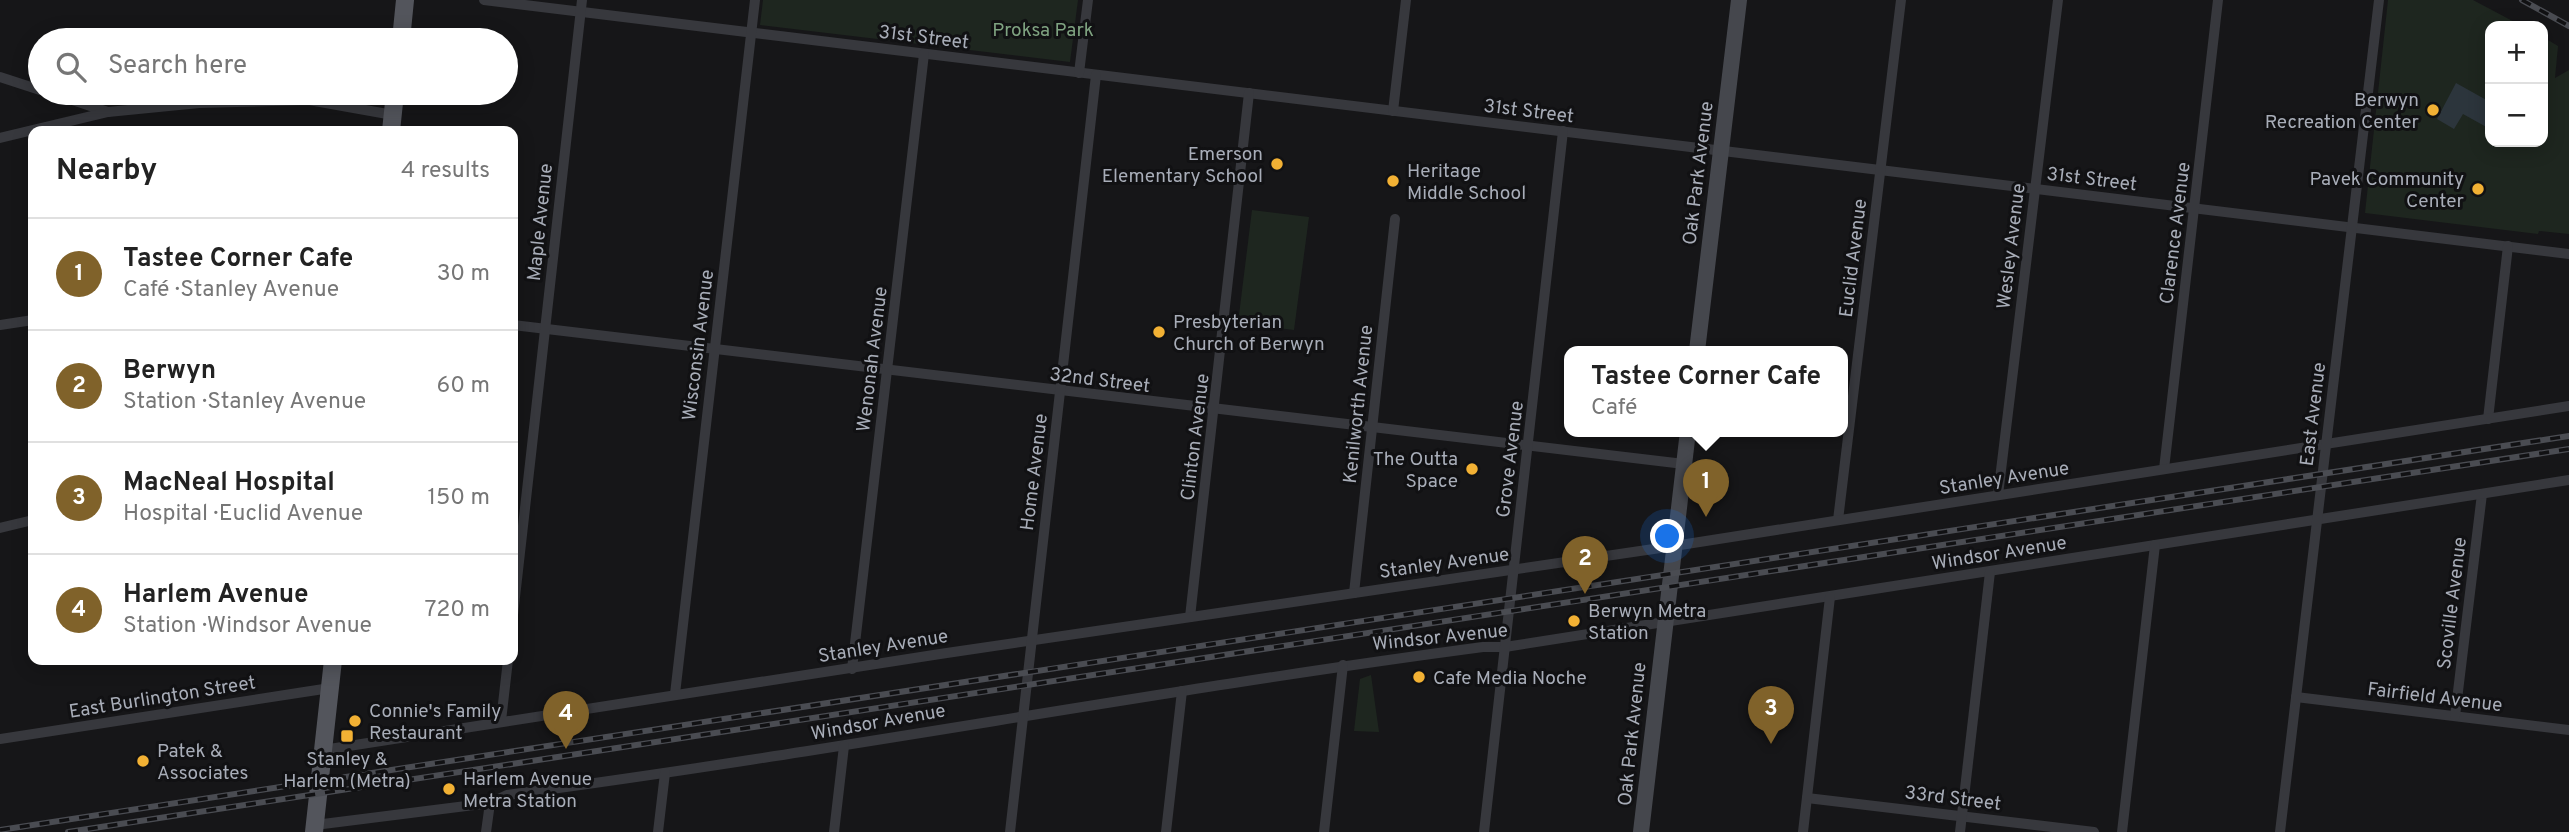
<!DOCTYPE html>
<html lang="en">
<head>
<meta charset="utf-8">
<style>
	:root { --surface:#fff; --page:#f2f2f2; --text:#222; --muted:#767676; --line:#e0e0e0; --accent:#80622a }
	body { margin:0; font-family:Overpass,sans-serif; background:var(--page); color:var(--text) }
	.controls { position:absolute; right:21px; top:21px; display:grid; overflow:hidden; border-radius:14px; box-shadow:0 4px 18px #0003 }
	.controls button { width:63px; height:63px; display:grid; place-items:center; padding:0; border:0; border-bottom:2px solid var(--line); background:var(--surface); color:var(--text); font:35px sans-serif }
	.you { position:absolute; left:1668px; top:537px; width:24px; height:24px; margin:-18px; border:5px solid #fff; border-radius:50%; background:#1a73e8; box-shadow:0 0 0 10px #1a73e833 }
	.badge { display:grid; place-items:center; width:46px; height:46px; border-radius:50%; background:var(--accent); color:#fff; font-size:23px; font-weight:700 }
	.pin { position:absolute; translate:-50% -58px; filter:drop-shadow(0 2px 4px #0008) }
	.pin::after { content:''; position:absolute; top:37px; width:24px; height:21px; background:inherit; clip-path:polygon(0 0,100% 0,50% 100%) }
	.popup { position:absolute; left:1564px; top:346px; width:284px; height:91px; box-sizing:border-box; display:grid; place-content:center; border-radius:14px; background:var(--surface); filter:drop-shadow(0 2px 5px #0005); font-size:23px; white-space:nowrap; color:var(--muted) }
	.popup b { font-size:26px; color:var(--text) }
	.popup::after { content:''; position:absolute; left:50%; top:100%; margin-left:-14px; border:14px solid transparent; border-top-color:var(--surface) }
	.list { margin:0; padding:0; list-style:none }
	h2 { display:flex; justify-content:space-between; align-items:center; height:91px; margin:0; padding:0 28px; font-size:30px }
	h2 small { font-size:23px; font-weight:400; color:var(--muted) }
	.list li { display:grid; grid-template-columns:46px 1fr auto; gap:21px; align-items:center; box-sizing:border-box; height:112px; padding:0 28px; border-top:2px solid var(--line) }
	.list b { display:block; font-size:26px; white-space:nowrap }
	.list p { margin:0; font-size:23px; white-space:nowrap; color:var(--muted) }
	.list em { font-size:23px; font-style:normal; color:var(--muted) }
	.icon { flex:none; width:38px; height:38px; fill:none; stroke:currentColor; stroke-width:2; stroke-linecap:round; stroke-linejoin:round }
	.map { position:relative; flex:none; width:2569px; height:832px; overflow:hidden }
	.search { position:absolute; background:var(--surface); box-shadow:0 4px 18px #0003; left:28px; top:28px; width:490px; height:77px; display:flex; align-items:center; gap:18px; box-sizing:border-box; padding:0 24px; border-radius:38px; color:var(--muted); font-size:26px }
	.panel { position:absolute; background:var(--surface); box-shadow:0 4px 18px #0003; left:28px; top:126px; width:490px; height:539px; border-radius:14px }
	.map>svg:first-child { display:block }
</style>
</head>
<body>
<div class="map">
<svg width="2569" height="832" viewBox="0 0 2569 832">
	<rect width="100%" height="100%" fill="#161618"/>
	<!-- green -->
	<g fill="#1e261f">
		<polygon points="763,0 1078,0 1070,62 760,25"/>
		<polygon points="2388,0 2473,0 2522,26 2490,26 2490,142 2543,142 2543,37 2558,46 2555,78 2569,70 2569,234 2539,231 2538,234 2365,213"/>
		<polygon points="1252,210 1309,217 1294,330 1238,323"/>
		<polygon points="1371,675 1379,732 1354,731 1360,679"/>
	</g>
	<!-- water -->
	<polygon fill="#2c353c" points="2456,83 2490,102 2490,129 2463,114 2454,129 2437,119"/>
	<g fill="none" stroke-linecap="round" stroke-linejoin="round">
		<!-- street -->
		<g stroke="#37383d" stroke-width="10">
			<polyline points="484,0 2569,254"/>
			<polyline points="1079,73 1088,0"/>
			<polyline points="0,77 40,90"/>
			<polyline points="52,93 108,112"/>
			<polyline points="1393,111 1406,0"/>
			<polyline points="0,138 108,112 199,103 309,100 393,115"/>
			<polyline points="0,325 33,320"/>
			<polyline points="513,325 1684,464"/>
			<polyline points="2488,419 2508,246"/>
			<polyline points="2164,469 2218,0"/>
			<polyline points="1998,495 2058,0"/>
			<polyline points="1838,520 1901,0"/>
			<polyline points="0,528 33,520"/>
			<polyline points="1354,593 1395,219"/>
			<polyline points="513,615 582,0"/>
			<polyline points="1190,617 1249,93"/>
			<polyline points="852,669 924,54"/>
			<polyline points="675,694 755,0"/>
			<polyline points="2296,697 2569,730"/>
			<polyline points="2455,716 2482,494"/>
			<polyline points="501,721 508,660"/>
			<polyline points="0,739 330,688"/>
			<polyline points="323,750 940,654 1674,546 2569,406"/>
			<polyline points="1807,798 2094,832"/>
			<path d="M315,825L490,803L507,795C833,752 1157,690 1483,647H1505L2569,480"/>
			<polyline points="486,832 490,803"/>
			<polyline points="658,832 665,773"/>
			<polyline points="834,832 844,746"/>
			<polyline points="1010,832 1096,75"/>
			<polyline points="1166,832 1182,691"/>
			<polyline points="1324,832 1343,665"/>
			<polyline points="1484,832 1563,131"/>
			<polyline points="1803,832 1830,597"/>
			<polyline points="1960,832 1990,572"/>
			<polyline points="2122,832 2155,545"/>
			<polyline points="2280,832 2379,0"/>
		</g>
		<!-- secondary -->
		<g stroke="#45474d" stroke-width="16">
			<polyline points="1697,351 1739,0"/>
			<polyline points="1641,832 1688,431"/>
		</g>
		<!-- primary -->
		<g stroke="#53555c" stroke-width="18">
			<polyline points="401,40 405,0"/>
			<polyline points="391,131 395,93"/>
			<polyline points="314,832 333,660"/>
		</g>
		<!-- rail casing -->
		<g stroke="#4a4c52" stroke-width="6">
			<g id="rail">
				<polyline points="2522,0 2569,26"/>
				<polyline points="0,830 2569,436"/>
				<polyline points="68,832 2569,449"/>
			</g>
		</g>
		<!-- rail -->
		<use href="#rail" stroke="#111113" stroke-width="3.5" stroke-dasharray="10" stroke-linecap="butt"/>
	</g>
	<!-- markers -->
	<g fill="#f2b134" stroke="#111113" stroke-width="2.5">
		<circle cx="2433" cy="110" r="7"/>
		<circle cx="1277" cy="164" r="7"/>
		<circle cx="1393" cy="181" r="7"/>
		<circle cx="2478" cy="189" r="7"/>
		<circle cx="1159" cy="332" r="7"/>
		<circle cx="1472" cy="469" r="7"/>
		<circle cx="1574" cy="621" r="7"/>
		<circle cx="1419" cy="677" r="7"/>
		<circle cx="355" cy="721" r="7"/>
		<rect x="340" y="729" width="14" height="14" rx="3.5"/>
		<circle cx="143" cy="761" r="7"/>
		<circle cx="449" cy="789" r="7"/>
	</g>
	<g text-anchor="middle" stroke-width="6" stroke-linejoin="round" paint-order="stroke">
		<!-- park labels -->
		<g font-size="19" fill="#7fa381" stroke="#111113">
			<text x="1043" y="36">Proksa Park</text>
		</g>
		<!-- street labels -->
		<g font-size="19" fill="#a8adb8" stroke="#111113">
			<text transform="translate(924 36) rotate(7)" y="7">31st Street</text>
			<text transform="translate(1529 110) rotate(7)" y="7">31st Street</text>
			<text transform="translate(1697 173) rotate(-83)" y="7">Oak Park Avenue</text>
			<text transform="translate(2092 178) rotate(7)" y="7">31st Street</text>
			<text transform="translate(539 222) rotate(-84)" y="7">Maple Avenue</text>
			<text transform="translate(2174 233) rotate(-83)" y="7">Clarence Avenue</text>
			<text transform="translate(2010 246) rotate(-83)" y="7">Wesley Avenue</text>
			<text transform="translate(1852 258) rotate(-83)" y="7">Euclid Avenue</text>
			<text transform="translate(697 345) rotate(-83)" y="7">Wisconsin Avenue</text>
			<text transform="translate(871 359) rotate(-83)" y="7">Wenonah Avenue</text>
			<text transform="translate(1100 379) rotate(7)" y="7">32nd Street</text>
			<text transform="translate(1357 404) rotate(-84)" y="7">Kenilworth Avenue</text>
			<text transform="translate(2312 414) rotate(-83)" y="7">East Avenue</text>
			<text transform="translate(1194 437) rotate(-83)" y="7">Clinton Avenue</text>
			<text transform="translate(1509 459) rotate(-83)" y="7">Grove Avenue</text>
			<text transform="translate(1033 472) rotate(-83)" y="7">Home Avenue</text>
			<text transform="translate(2004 477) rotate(-9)" y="7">Stanley Avenue</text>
			<text transform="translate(1999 552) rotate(-9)" y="7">Windsor Avenue</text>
			<text transform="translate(1444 562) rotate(-8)" y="7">Stanley Avenue</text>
			<text transform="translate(2451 603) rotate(-83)" y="7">Scoville Avenue</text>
			<text transform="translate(1440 636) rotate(-6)" y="7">Windsor Avenue</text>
			<text transform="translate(883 645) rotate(-9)" y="7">Stanley Avenue</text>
			<text transform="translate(162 696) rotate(-9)" y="7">East Burlington Street</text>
			<text transform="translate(2435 696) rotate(7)" y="7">Fairfield Avenue</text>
			<text transform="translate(878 721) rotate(-10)" y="7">Windsor Avenue</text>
			<text transform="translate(1631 734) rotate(-84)" y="7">Oak Park Avenue</text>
			<text transform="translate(1953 797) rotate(7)" y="7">33rd Street</text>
		</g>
		<!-- poi labels -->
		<g font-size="19" fill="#a8adb8" stroke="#111113" text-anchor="start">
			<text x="2419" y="106" text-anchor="end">Berwyn<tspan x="2419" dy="22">Recreation Center</tspan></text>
			<text x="1263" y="160" text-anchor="end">Emerson<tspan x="1263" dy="22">Elementary School</tspan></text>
			<text x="1407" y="177">Heritage<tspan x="1407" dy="22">Middle School</tspan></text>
			<text x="2464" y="185" text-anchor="end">Pavek Community<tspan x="2464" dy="22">Center</tspan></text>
			<text x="1173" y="328">Presbyterian<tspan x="1173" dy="22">Church of Berwyn</tspan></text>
			<text x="1458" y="465" text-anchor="end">The Outta<tspan x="1458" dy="22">Space</tspan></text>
			<text x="1588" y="617">Berwyn Metra<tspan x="1588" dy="22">Station</tspan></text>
			<text x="1433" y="684">Cafe Media Noche</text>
			<text x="369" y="717">Connie's Family<tspan x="369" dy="22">Restaurant</tspan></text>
			<text x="157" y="757">Patek &amp;<tspan x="157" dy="22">Associates</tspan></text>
			<text x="347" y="765" text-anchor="middle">Stanley &amp;<tspan x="347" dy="22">Harlem (Metra)</tspan></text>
			<text x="463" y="785">Harlem Avenue<tspan x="463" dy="22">Metra Station</tspan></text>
		</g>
	</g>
</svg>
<div class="controls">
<button>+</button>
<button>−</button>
</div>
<div class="you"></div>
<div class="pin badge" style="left:1706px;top:517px">1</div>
<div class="popup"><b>Tastee Corner Cafe</b>Café</div>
<div class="pin badge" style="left:1585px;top:594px">2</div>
<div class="pin badge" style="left:1771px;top:744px">3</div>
<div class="pin badge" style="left:566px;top:749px">4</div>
<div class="search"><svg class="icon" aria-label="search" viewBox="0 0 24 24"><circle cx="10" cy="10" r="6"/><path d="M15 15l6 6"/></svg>Search here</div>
<section class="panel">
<h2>Nearby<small>4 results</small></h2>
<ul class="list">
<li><span class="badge">1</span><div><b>Tastee Corner Cafe</b><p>Café · Stanley Avenue</p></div><em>30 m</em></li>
<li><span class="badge">2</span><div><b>Berwyn</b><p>Station · Stanley Avenue</p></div><em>60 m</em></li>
<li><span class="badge">3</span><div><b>MacNeal Hospital</b><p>Hospital · Euclid Avenue</p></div><em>150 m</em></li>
<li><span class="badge">4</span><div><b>Harlem Avenue</b><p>Station · Windsor Avenue</p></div><em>720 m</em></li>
</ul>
</section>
</div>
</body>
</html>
